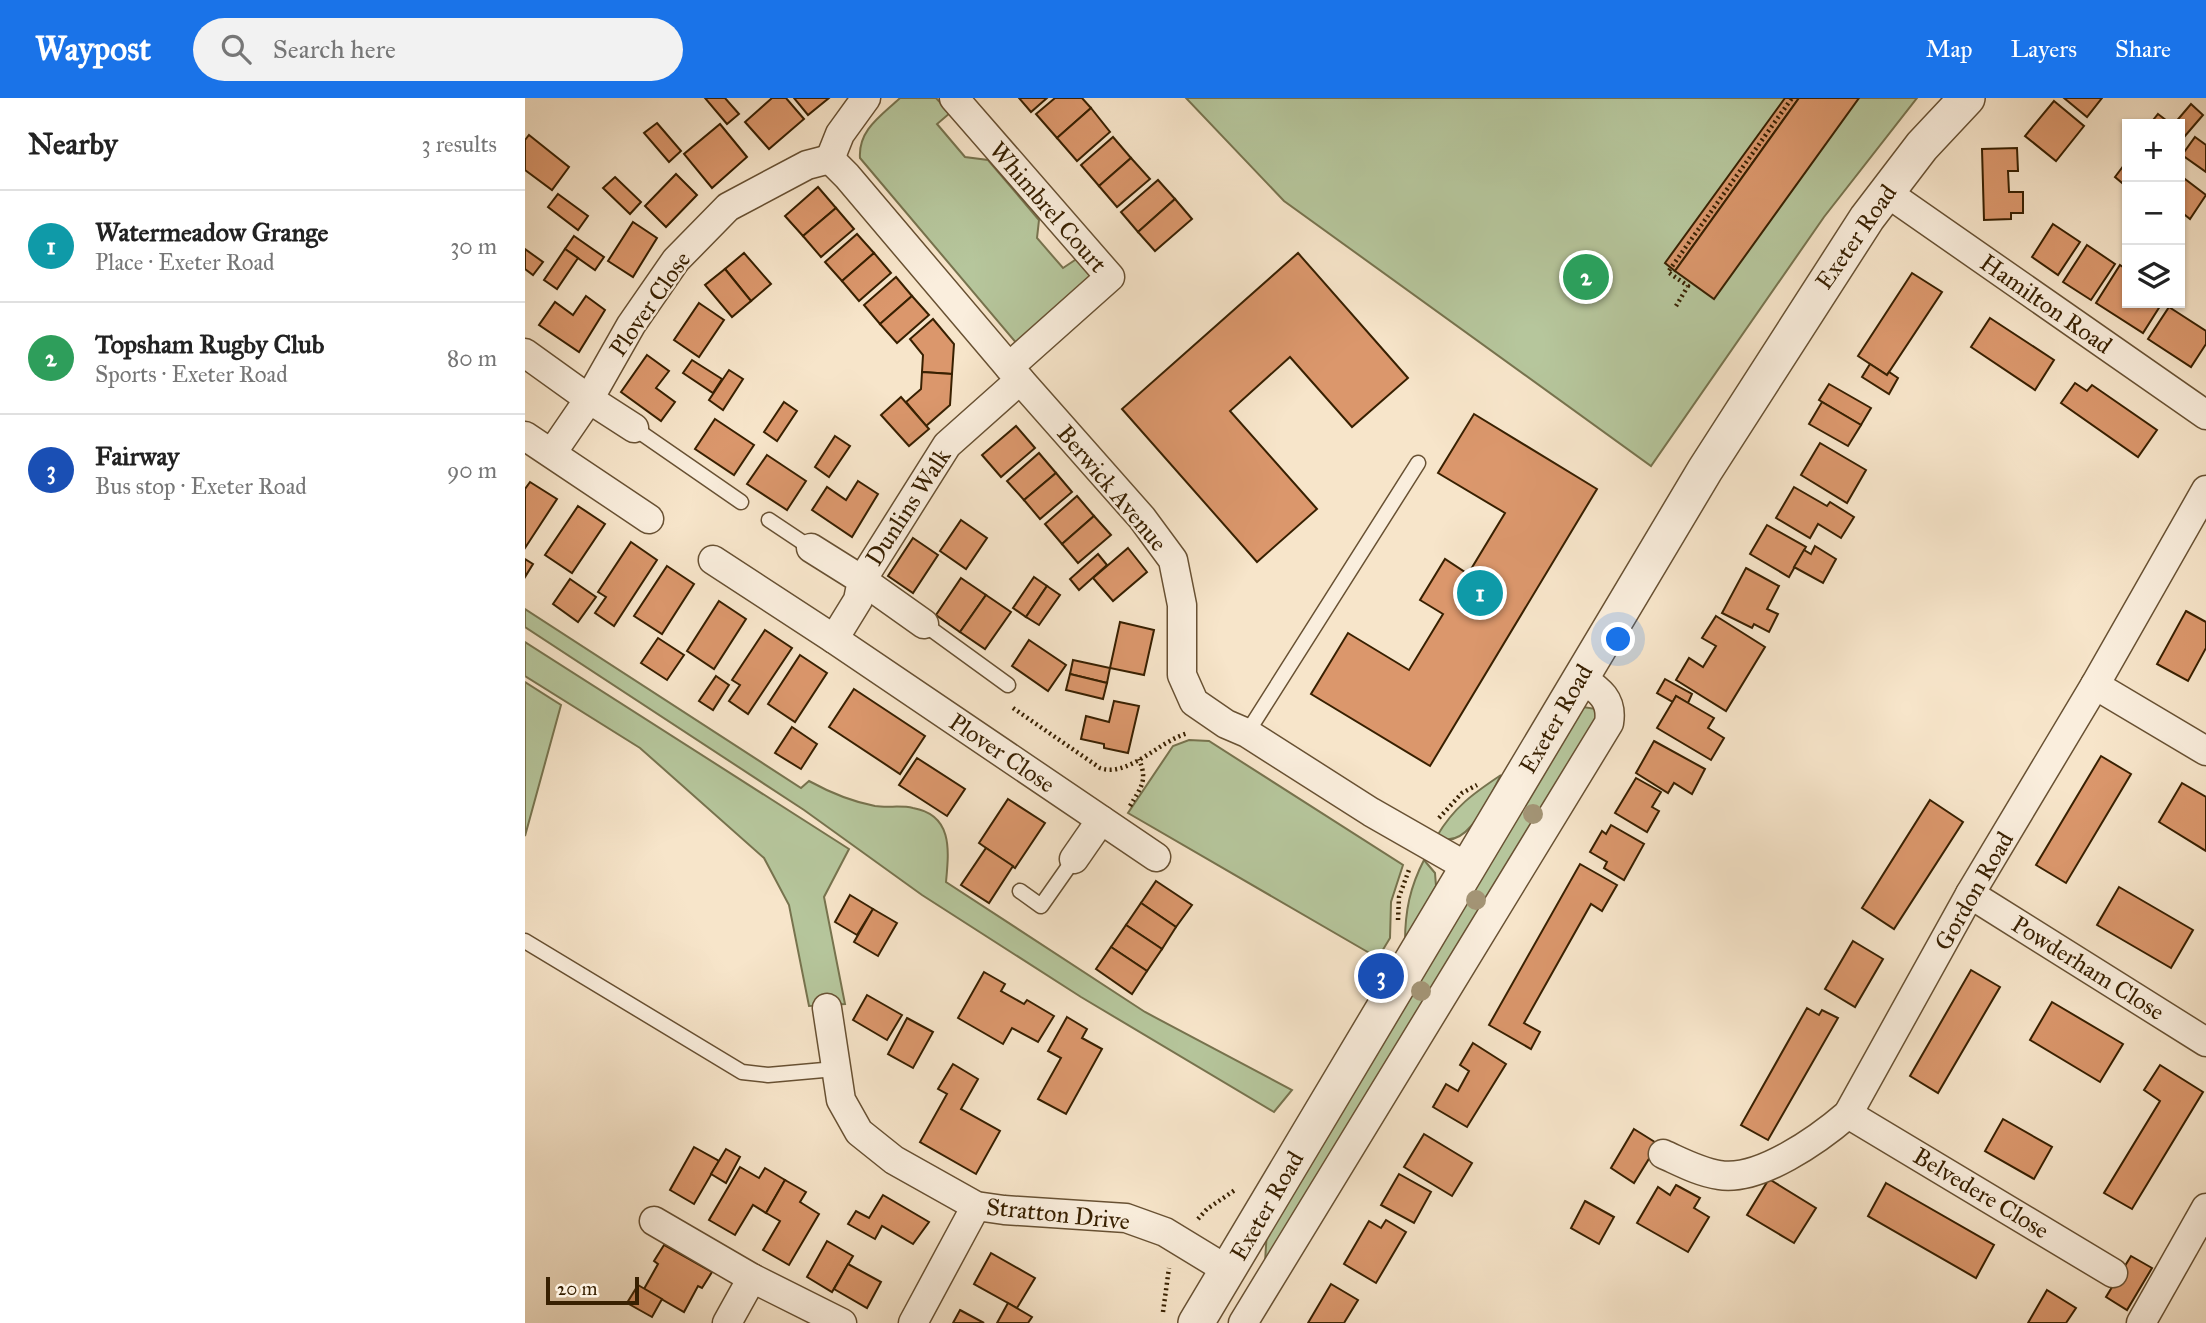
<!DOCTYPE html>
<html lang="en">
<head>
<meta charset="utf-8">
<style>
	:root { --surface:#fff; --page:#f2f2f2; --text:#222; --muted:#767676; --line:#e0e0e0; --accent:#1a73e8 }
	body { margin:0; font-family:"IM FELL Great Primer",serif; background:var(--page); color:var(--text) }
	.controls { position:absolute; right:21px; top:21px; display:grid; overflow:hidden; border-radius:0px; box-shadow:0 2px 5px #0004 }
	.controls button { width:63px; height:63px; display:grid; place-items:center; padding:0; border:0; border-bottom:2px solid var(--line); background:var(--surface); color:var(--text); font:35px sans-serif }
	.scale { position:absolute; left:21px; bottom:18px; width:93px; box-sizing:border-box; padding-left:7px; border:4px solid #382001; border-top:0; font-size:19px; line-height:24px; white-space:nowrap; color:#382001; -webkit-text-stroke:5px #faeedd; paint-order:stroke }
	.you { position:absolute; left:1094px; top:542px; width:24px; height:24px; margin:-18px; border:5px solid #fff; border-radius:50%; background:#1a73e8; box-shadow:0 0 0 10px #1a73e833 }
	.badge { display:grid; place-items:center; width:46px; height:46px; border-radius:50%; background:var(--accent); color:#fff; font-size:23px; font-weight:700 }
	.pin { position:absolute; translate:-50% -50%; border:4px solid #fff; box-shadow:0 2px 7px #0006 }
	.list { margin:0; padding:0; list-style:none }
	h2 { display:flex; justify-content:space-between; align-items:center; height:91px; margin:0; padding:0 28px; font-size:30px }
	h2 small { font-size:23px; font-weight:400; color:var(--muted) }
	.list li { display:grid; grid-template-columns:46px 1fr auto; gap:21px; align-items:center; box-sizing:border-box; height:112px; padding:0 28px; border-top:2px solid var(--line) }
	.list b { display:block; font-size:26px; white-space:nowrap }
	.list p { margin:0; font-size:23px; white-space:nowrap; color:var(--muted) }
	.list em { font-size:23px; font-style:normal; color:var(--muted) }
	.icon { flex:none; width:38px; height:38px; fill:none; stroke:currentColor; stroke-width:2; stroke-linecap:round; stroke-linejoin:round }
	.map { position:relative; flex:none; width:1681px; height:1225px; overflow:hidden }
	header { display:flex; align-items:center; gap:42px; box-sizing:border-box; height:98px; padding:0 35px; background:var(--accent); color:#fff }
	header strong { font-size:33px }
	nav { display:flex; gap:38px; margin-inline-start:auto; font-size:24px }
	.search { width:490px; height:63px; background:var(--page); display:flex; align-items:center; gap:18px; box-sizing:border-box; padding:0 24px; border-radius:38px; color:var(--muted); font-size:26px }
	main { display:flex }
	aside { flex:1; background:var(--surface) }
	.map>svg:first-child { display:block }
</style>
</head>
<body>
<header>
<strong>Waypost</strong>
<div class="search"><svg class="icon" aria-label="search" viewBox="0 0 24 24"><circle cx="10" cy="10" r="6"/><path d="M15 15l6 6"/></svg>Search here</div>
<nav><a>Map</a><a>Layers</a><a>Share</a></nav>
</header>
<main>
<aside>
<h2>Nearby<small>3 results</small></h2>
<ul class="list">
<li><span class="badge" style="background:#0f9aa8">1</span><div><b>Watermeadow Grange</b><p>Place · Exeter Road</p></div><em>30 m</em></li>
<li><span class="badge" style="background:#2e9e5b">2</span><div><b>Topsham Rugby Club</b><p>Sports · Exeter Road</p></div><em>80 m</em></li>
<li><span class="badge" style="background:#1a4fb4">3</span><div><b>Fairway</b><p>Bus stop · Exeter Road</p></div><em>90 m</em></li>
</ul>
</aside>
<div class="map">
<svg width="1681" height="1225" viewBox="0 0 1681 1225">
	<rect width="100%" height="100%" fill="#f7e5ca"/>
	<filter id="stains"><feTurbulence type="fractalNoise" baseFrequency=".00286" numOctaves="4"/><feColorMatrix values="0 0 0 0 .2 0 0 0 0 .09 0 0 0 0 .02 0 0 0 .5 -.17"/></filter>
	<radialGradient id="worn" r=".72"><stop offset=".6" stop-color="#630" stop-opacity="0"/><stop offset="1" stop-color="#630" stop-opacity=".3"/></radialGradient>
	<!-- green -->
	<g fill="#b6c69c" stroke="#77734e" stroke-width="2">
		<path d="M375,0H411L425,15L412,26L440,59L463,62L514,122L512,140L538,170L556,158L571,175L493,247L335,60C333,32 356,18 375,0Z"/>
		<polygon points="661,0 1392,0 1299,119 1126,368 759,103"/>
		<path d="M0,511L276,690L284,683C304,694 329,704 350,708C363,710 376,707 388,710C428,717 424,752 421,784L620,914L767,992L749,1014L556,899L397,797L279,712L0,529Z"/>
		<polygon points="0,544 324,751 299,799 320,906 284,908 264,807 239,760 115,650 0,578"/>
		<polygon points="0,584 36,607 0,738"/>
		<polygon points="1058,609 1071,611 1072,619 740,1164 742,1132"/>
		<polygon points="664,642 684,643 878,767 866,804 865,840 853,860 603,715 648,648"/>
		<path d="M976,677C965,697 942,756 912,738C929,709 949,695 976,677Z"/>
		<path d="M899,762L910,775L911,788L880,844C880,813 885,789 899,762Z"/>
	</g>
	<!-- building -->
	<g fill="#db976c" stroke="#382001" stroke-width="2">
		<polygon points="180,0 200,0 214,16 202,26"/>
		<polygon points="247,0 261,0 279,21 244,51 220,24"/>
		<polygon points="269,0 304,0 283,17"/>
		<polygon points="494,0 522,0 506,14"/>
		<polygon points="530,0 557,0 566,10 532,40 511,16"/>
		<polygon points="1260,0 1274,0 1150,173 1140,165"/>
		<polygon points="1274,0 1334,0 1189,201 1150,173"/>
		<polygon points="1539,0 1577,0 1562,19"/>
		<polygon points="1529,3 1559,28 1531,63 1500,38"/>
		<polygon points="1666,6 1678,17 1660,38 1655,33 1655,26 1649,26"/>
		<polygon points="566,10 585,34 552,63 532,40"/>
		<polygon points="1633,16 1646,26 1625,26"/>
		<polygon points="132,25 156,53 144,64 119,35"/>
		<polygon points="195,26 222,59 187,90 159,56"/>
		<polygon points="4,37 44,69 27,92 0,72 0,42"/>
		<polygon points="588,39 606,60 574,88 556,67"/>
		<polygon points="1670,39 1681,47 1681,74 1657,57"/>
		<polygon points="1492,50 1493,73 1483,73 1484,94 1498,94 1498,115 1486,115 1486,121 1459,122 1457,51"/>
		<polygon points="606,60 625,81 592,109 574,88"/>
		<polygon points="1602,63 1602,89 1590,79"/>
		<polygon points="151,76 172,97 141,129 120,108"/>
		<polygon points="90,79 116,104 105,116 78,90"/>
		<polygon points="1660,81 1681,97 1665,121 1655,113 1655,89"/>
		<polygon points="633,82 650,101 613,134 596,114"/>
		<polygon points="293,89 311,110 278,138 260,118"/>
		<polygon points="33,96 63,118 53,132 23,109"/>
		<polygon points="650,101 667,121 630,153 613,134"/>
		<polygon points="311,110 329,131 296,159 278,138"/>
		<polygon points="108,124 132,140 108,179 83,163"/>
		<polygon points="1528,126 1555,144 1533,177 1507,159"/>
		<polygon points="332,136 349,155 317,183 300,164"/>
		<polygon points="49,138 79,159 70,172 40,151"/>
		<polygon points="1562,147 1590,166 1566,202 1538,184"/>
		<polygon points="0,151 18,164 8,177 0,171"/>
		<polygon points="40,151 53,160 32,191 19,182"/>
		<polygon points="219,155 246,186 226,203 200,171"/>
		<polygon points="349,155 366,175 334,203 317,183"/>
		<polygon points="773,155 883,280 827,329 765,259 705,313 792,411 732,464 597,311"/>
		<polygon points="1595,167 1602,172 1602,205 1637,205 1618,235 1571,205"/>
		<polygon points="200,171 226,203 207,219 180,187"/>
		<polygon points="1387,175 1417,194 1362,277 1333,258"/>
		<polygon points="371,179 387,198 355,226 339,207"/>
		<polygon points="61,198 80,212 54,254 14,227 30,204 48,217"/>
		<polygon points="387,198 404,217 372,245 355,226"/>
		<polygon points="174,205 199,222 174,259 149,242"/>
		<polygon points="1644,209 1681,233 1681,246 1666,269 1623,241"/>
		<polygon points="1465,220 1529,262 1510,292 1446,249"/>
		<polygon points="408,221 429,246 427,276 397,274 398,257 385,241"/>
		<polygon points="122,257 144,273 131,290 150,304 136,323 96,294"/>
		<polygon points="167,262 197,281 188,295 158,275"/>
		<polygon points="1345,266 1362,277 1364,274 1373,280 1364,296 1337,279"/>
		<polygon points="204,272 218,281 198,312 184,302"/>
		<polygon points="397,274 427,276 425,307 401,328 381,304 396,291"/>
		<polygon points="1550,285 1562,293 1567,287 1632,332 1613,359 1536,305"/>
		<polygon points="1304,286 1346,310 1336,327 1294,302"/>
		<polygon points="376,299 404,331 384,348 356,317"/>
		<polygon points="259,304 272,313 252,343 239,334"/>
		<polygon points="1297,304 1336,327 1323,348 1284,326"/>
		<polygon points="949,316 1072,391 905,668 786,596 823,535 884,572 918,516 895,502 920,461 943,476 980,415 913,375"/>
		<polygon points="190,321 229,347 209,377 170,351"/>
		<polygon points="491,328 510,350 476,379 457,357"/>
		<polygon points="310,338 325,348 304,379 290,369"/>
		<polygon points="1295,345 1341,372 1322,405 1276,377"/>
		<polygon points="514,355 531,375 499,402 482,383"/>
		<polygon points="242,357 281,383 262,412 222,386"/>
		<polygon points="531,375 547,394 515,421 499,402"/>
		<polygon points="333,383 353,396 327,439 287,412 302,389 321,402"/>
		<polygon points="5,384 32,401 0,450 0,391"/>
		<polygon points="1269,389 1302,408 1305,404 1329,419 1316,440 1293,426 1285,440 1251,420"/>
		<polygon points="552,398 569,418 537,446 520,426"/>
		<polygon points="53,408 80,426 47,475 20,457"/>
		<polygon points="569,418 586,437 553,465 537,446"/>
		<polygon points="436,422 462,440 441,471 415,453"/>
		<polygon points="1242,427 1281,449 1264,479 1225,456"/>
		<polygon points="388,440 413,457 388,495 363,478"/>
		<polygon points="106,444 132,462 89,528 70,515 81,499 73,494"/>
		<polygon points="1290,448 1311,461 1298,485 1269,469 1279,452 1286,456"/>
		<polygon points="603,450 622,474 588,503 568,480"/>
		<polygon points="573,456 582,467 554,492 545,481"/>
		<polygon points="0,461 8,466 0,479"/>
		<polygon points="142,468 169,486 137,536 109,518"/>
		<polygon points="1221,470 1254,488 1242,511 1253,516 1244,534 1229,526 1227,530 1197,515"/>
		<polygon points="509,479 522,488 501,519 488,510"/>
		<polygon points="436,480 461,497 435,534 411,517"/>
		<polygon points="45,481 71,499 53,524 28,506"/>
		<polygon points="522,488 535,497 514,527 501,519"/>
		<polygon points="461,497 486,514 460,551 435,534"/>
		<polygon points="194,503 221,521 189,571 162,553"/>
		<polygon points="1661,513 1681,524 1681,550 1663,583 1632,566"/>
		<polygon points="1191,518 1240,549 1201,613 1151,582 1164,560 1178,569 1191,548 1177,540"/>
		<polygon points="595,524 629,532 619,577 585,570"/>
		<polygon points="240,532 267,550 223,616 204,603 215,587 207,582"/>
		<polygon points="133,540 159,557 142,582 116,565"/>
		<polygon points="504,542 541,567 523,593 487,568"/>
		<polygon points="275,557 302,575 270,624 243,606"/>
		<polygon points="548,562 585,570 582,585 545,576"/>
		<polygon points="545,576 582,585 578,601 541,592"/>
		<polygon points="191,578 204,587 188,612 174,603"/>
		<polygon points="1140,581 1167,596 1163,605 1151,598 1148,604 1132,595"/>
		<polygon points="329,591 400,638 375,676 304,629"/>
		<polygon points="1151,598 1189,620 1183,630 1199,640 1186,662 1132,630"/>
		<polygon points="589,603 614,608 603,655 579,650 579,646 556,641 561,618 584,624"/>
		<polygon points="267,629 292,646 276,671 250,655"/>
		<polygon points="1129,643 1180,671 1167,696 1149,685 1143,695 1111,675"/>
		<polygon points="1576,658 1606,676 1541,785 1511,767"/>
		<polygon points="392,660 440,691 422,718 374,687"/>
		<polygon points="1111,680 1136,694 1127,709 1134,713 1122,734 1090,715"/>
		<polygon points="1657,685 1681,699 1681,753 1634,724"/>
		<polygon points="483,701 520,725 490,770 454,745"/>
		<polygon points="1405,702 1438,724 1369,831 1337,810"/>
		<polygon points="1086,727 1119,746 1099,782 1079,770 1082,764 1065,754 1077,733 1081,736"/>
		<polygon points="461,750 488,768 464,805 436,787"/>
		<polygon points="1055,766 1092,787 1077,813 1066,806 999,925 1015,934 1006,951 964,927"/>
		<polygon points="631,783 667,807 651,829 616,805"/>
		<polygon points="1594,789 1668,832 1646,870 1572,827"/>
		<polygon points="325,797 348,811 332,837 310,824"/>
		<polygon points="616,805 651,829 637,851 601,827"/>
		<polygon points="348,811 372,825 353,858 329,844"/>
		<polygon points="601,827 637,851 622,873 586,849"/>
		<polygon points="1328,843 1358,861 1330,909 1300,891"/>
		<polygon points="586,849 622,873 607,896 571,871"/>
		<polygon points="1446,872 1475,889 1413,995 1385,978"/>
		<polygon points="459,874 480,886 476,893 499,906 502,902 529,918 513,944 487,930 478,946 433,920"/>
		<polygon points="342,897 377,917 362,942 328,922"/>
		<polygon points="1527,904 1598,946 1575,984 1505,942"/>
		<polygon points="1282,910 1294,917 1297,912 1313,920 1243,1042 1216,1027"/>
		<polygon points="542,919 562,931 557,940 577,951 541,1016 513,1001 536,960 523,953"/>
		<polygon points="382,920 408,934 388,970 363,956"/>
		<polygon points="948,945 981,966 942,1029 908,1009 921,986 933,993 944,973 935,967"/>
		<polygon points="428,966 453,981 436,1011 475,1033 451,1076 395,1044 422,996 413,991"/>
		<polygon points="1635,967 1678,994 1607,1111 1579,1095 1635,1003 1619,992"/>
		<polygon points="1478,1021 1527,1049 1509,1081 1460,1053"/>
		<polygon points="1109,1031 1133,1046 1109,1085 1086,1070"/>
		<polygon points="899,1036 947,1065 927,1098 879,1069"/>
		<polygon points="169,1049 194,1063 169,1106 145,1092"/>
		<polygon points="201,1051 215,1059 201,1085 186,1076"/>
		<polygon points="215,1069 234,1080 240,1070 260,1082 241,1115 228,1107 210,1137 184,1122"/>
		<polygon points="874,1076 906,1094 889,1125 856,1107"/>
		<polygon points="1244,1081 1291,1110 1269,1145 1222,1117"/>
		<polygon points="260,1082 281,1094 275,1104 294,1116 264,1167 238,1152 255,1123 241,1115"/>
		<polygon points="1361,1085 1469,1147 1451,1180 1343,1118"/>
		<polygon points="1151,1087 1175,1100 1169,1110 1184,1119 1163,1154 1112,1125 1133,1089 1145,1097"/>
		<polygon points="358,1097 404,1124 388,1146 357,1128 350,1141 323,1126 331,1113 344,1120"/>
		<polygon points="1060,1103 1089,1119 1074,1146 1046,1130"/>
		<polygon points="861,1122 881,1134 851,1185 819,1166 844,1123 856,1130"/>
		<polygon points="302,1143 328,1158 307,1194 282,1179"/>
		<polygon points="139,1147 187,1174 177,1190 173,1188 159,1214 119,1191 133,1166 129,1163"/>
		<polygon points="466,1155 510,1180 492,1210 449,1186"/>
		<polygon points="1606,1158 1627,1170 1602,1212 1581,1199"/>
		<polygon points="323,1166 356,1184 342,1210 309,1191"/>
		<polygon points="806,1186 833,1202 819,1225 783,1225"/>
		<polygon points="113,1187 137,1201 127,1219 102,1205"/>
		<polygon points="1522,1192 1551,1210 1541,1225 1503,1225"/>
		<polygon points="483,1205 507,1219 503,1225 472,1225"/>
		<polygon points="435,1212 459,1225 428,1225"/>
	</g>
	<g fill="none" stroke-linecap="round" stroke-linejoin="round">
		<!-- service casing -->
		<g stroke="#685133" stroke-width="17">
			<g id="service">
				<polyline points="109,330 216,404"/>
				<polyline points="244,422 286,450"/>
				<polyline points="399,526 483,587"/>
				<polyline points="722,635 893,365"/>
				<polyline points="495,793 516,808 549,761"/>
				<polyline points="0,843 217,974 243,977 310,971"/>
			</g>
		</g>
		<!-- minor casing -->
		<g stroke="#685133" stroke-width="31">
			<g id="minor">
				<polyline points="429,0 585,179 484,269"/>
				<polyline points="305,61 322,78 495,282 617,420 648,462 657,507 657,577 669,604 701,626 722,635 846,714 944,770"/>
				<polyline points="305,61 315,36 341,0"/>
				<polyline points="1361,94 1681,317"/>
				<polyline points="0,255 64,301 27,355"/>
				<polyline points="109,330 64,301 106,227 151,162 203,109 282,67 305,61"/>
				<polyline points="0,338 124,421"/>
				<polyline points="286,450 337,482 333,502 309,541"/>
				<polyline points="188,462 309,541 631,759"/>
				<polyline points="399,526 337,482 422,347 495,282"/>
				<polyline points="1570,587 1681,653"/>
				<polyline points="549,761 576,722"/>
				<polyline points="1445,796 1681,944"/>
				<polyline points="302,910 316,1002 334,1034 369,1062 451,1108 479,1112 601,1120 640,1134 704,1173"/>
				<polyline points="1323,1016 1588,1175"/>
				<path d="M1138,1056C1156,1064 1174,1074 1194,1077C1234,1084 1294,1041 1323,1016L1445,796L1570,587L1681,392"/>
				<polyline points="129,1123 227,1180"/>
				<polyline points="202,1225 227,1180 317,1225"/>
				<polyline points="388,1225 451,1108"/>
				<path d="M718,1225L1084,625C1088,601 1074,592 1055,579"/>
				<polyline points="1616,1225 1681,1110"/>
			</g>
		</g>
		<!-- tertiary casing -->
		<g stroke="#685133" stroke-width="38">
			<polyline id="tertiary" points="671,1225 1180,372 1342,120 1397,48 1442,0"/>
		</g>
		<!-- path -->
		<g stroke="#382001" stroke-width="4.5" stroke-dasharray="2 3.5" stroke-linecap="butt">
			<polyline points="1151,208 1163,188 1143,174 1267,0"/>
			<path d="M488,610L575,670C603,680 634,643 663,635"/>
			<path d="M605,708C616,689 623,683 614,661"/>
			<polyline points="914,720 937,695 952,687"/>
			<polyline points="873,822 874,799 885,769"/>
			<polyline points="673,1121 682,1111 710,1092"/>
			<polyline points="638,1214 644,1170"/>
		</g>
		<!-- service -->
		<use href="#service" stroke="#faeedd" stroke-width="14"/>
		<!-- minor -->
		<use href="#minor" stroke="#faeedd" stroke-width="28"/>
		<!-- tertiary -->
		<use href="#tertiary" stroke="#faeedd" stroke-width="35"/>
	</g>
	<!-- trees -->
	<g fill="#a39475">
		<circle cx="1008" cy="716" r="10"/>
		<circle cx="951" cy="802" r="10"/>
		<circle cx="896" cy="893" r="10"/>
	</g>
	<g text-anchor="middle" stroke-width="5" stroke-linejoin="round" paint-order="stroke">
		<!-- street labels -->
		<g font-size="24" fill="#382001" stroke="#faeedd">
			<text transform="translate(523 109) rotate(49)" y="8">Whimbrel Court</text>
			<text transform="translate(1331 139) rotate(-55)" y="8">Exeter Road</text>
			<text transform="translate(125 206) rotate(-55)" y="8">Plover Close</text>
			<text transform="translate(1521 206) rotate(35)" y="8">Hamilton Road</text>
			<text transform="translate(587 390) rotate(50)" y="8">Berwick Avenue</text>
			<text transform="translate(383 409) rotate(-57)" y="8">Dunlins Walk</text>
			<text transform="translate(1031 621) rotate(-60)" y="8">Exeter Road</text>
			<text transform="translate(477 655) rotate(34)" y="8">Plover Close</text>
			<text transform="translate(1449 793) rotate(-60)" y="8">Gordon Road</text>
			<text transform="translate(1563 870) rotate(32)" y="8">Powderham Close</text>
			<text transform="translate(1456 1095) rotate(31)" y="8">Belvedere Close</text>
			<text transform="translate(742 1108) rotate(-60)" y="8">Exeter Road</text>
			<text transform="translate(533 1116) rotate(6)" y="8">Stratton Drive</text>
		</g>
	</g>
	<rect width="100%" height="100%" filter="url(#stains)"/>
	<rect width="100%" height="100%" fill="url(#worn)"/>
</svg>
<div class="controls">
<button>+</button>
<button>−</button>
<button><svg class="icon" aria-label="layers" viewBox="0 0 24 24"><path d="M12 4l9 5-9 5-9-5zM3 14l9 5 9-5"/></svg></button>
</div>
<div class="scale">20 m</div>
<div class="you"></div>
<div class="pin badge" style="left:955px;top:495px;background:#0f9aa8">1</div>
<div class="pin badge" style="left:1061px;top:179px;background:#2e9e5b">2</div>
<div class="pin badge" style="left:856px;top:878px;background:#1a4fb4">3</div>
</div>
</main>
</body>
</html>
